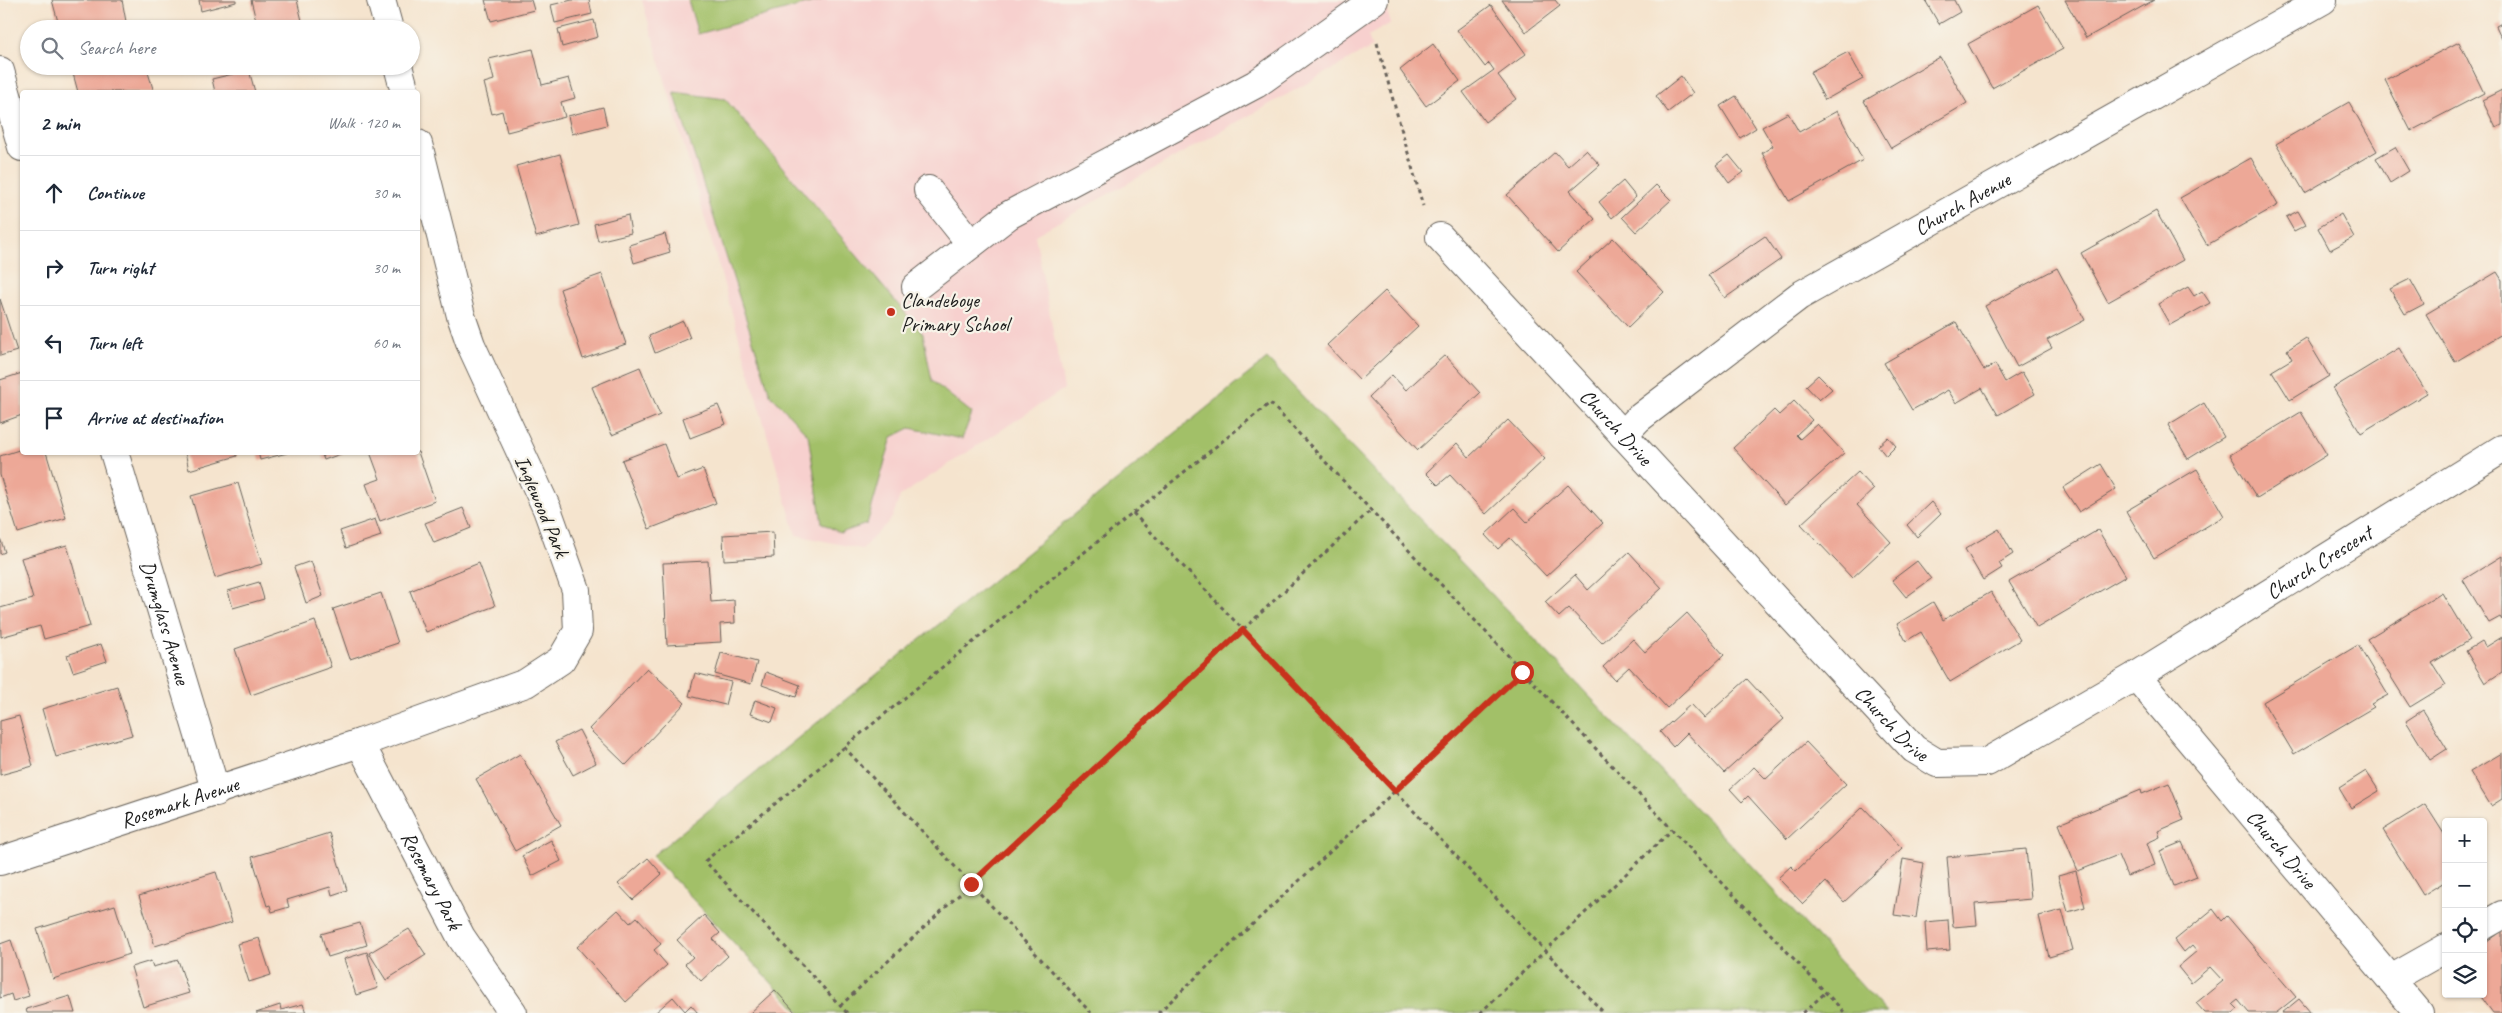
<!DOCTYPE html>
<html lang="en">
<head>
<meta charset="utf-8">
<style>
	:root { --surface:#fff; --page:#f2f2f3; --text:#1f2937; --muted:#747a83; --line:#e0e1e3 }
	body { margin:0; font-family:Caveat,sans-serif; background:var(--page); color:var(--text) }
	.controls { position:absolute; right:15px; bottom:15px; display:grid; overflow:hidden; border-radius:5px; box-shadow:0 1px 4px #0004 }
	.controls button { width:45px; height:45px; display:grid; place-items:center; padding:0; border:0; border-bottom:1px solid var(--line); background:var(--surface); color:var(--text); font:25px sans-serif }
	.stop { position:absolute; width:15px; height:15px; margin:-11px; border:4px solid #c8321e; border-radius:50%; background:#fff }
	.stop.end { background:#c8321e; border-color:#fff; box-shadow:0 1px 5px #0008 }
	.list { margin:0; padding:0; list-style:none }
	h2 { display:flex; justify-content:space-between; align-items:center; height:65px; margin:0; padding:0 20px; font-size:21px }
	h2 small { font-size:16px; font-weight:400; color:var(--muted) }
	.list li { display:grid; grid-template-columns:32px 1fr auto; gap:15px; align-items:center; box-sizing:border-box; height:75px; padding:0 20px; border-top:1px solid var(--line) }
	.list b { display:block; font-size:19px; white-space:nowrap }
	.list em { font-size:16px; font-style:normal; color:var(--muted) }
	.icon { flex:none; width:28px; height:28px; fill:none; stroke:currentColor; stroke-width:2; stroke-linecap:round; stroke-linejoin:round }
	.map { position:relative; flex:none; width:2502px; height:1013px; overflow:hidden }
	.search { position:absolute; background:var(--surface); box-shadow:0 1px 4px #0004; left:20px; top:20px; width:400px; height:55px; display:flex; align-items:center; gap:12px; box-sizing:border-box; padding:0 18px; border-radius:28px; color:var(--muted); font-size:19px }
	.panel { position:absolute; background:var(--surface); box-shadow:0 1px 4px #0004; left:20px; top:90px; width:400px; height:365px; border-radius:5px }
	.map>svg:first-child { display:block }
</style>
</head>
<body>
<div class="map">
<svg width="2502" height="1013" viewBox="0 0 2502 1013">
	<rect width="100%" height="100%" fill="#f7f3e8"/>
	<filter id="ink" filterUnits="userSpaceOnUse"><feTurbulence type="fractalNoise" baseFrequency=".02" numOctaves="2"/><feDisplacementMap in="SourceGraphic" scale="10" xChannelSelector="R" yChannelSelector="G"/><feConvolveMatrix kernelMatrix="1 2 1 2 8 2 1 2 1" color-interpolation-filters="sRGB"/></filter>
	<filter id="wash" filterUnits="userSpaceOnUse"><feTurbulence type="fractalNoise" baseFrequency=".0096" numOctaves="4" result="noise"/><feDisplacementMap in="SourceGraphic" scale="20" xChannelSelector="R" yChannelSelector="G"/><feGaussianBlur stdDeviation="1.12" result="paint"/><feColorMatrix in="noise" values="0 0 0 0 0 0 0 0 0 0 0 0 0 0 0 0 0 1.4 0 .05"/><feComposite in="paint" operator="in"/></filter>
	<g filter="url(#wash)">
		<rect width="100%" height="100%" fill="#f5e4ce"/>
		<!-- built -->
		<polygon fill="#f7d0ce" points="642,0 1383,0 1391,23 1368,36 1372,47 1035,235 1064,389 900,496 892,518 862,549 796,535"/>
		<!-- green -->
		<g fill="#a2c068" stroke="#5f6e42">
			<polygon points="688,0 821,0 698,34"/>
			<polygon points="674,92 725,99 923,334 932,381 972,413 962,439 910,428 892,437 867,524 840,533 822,523 808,435 770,394"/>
			<polygon points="1267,359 1758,873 1887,1013 800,1013 652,856"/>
		</g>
		<g id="blocks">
			<!-- building -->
			<g fill="#eda897">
				<polygon points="52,0 122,0 127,27 60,29"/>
				<polygon points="199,0 236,0 236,2 201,11"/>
				<polygon points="251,0 297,0 304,29 258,29"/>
				<polygon points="485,0 531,0 534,10 491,21"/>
				<polygon points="572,0 589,0 592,14 555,23 551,5"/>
				<polygon points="1502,0 1555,0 1560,6 1526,32"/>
				<polygon points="1925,0 1954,0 1960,12 1939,24"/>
				<polygon points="2065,0 2154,0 2086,38"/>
				<polygon points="1491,5 1526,54 1498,75 1516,99 1485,122 1463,92 1494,70 1489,63 1485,67 1457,30"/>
				<polygon points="2038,5 2063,49 1992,88 1968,44"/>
				<polygon points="594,20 598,37 562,47 558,29"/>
				<polygon points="2502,23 2502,39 2496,26"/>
				<polygon points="2459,42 2484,93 2411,131 2385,80"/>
				<polygon points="1433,44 1460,81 1426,106 1400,70"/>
				<polygon points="533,49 542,85 569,78 575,98 561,102 565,117 507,132 502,111 492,114 484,83 494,80 489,59"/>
				<polygon points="1848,52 1863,79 1825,100 1810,72"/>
				<polygon points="1940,57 1967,103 1891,148 1864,101"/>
				<polygon points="71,66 146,66 154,92 78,92"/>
				<polygon points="249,70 255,92 215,92 212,79"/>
				<polygon points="1681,76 1693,93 1668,112 1656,96"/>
				<polygon points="2502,90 2502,125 2496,128 2482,100"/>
				<polygon points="1736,96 1756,128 1740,138 1720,106"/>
				<polygon points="2349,102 2377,151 2305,193 2276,144"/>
				<polygon points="603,107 607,125 572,134 568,116"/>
				<polygon points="1837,111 1863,160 1789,201 1762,153 1773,146 1762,127 1788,113 1799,132"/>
				<polygon points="2395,147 2409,171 2390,183 2376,158"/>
				<polygon points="1586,150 1600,165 1570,191 1595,219 1558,252 1507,195 1555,152 1568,166"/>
				<polygon points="560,154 579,225 536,237 516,166"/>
				<polygon points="1729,155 1743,172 1729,183 1716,165"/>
				<polygon points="2251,158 2278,205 2207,245 2180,198"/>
				<polygon points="1623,181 1636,197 1612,218 1599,202"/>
				<polygon points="1656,185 1671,200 1636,232 1622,217"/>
				<polygon points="2156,211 2183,260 2108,302 2081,253"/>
				<polygon points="2298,211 2306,225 2294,231 2286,217"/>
				<polygon points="2341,214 2354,237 2330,250 2318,228"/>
				<polygon points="628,215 631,233 598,241 594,224"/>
				<polygon points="665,234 670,252 634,263 629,245"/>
				<polygon points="1765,236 1781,259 1725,298 1708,275"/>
				<polygon points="1613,238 1664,292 1628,327 1576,272"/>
				<polygon points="2057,268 2085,320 2047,340 2052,348 2017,367 1985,306"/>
				<polygon points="2497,272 2502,280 2502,334 2455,362 2426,314"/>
				<polygon points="602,274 626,344 583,359 560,289"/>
				<polygon points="2410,279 2424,304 2405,314 2390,289"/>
				<polygon points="2188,287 2194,296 2202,291 2210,303 2170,325 2158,304"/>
				<polygon points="1385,291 1418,326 1360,380 1327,345"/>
				<polygon points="0,299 17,351 0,356"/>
				<polygon points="683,321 690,338 655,353 649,336"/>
				<polygon points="1956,322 1984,370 1995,364 2005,382 2022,372 2035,394 1998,415 1982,388 1956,403 1948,390 1912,410 1884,363"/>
				<polygon points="2306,338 2329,376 2290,400 2272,371 2292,359 2287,350"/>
				<polygon points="2399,348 2427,393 2361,433 2333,388"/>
				<polygon points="1445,355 1480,393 1418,450 1369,397 1392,375 1406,390"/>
				<polygon points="640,367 660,415 612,435 592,387"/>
				<polygon points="22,373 22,415 0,423 0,380"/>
				<polygon points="1818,375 1832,389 1819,400 1806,386"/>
				<polygon points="1794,401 1812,420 1796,435 1800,439 1817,424 1844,453 1785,505 1733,448 1774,410 1779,415"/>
				<polygon points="2204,403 2224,437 2188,459 2168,425"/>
				<polygon points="718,405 726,424 690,438 683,418"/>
				<polygon points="2301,412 2327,455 2257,498 2230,455"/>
				<polygon points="1508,420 1545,459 1486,514 1450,475 1438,485 1426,473 1457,443 1469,457"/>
				<polygon points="1888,437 1896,446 1886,456 1878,446"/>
				<polygon points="664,444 677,479 703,469 716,503 649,529 622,460"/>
				<polygon points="22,449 22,452 46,452 66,518 18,533 0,475 0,456"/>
				<polygon points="185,452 236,452 237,456 189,470"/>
				<polygon points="258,452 287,452 287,453 260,460"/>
				<polygon points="321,452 343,452 343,453 324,460"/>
				<polygon points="370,452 418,452 435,501 380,521 366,484 380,479"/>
				<polygon points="2101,464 2116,489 2079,512 2063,488"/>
				<polygon points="2197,469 2224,516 2154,558 2126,511"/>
				<polygon points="1858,472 1874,489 1857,505 1891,542 1852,578 1801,524"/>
				<polygon points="238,483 262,564 215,578 191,496"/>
				<polygon points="1568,485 1603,523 1546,576 1510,538 1498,549 1485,535 1514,508 1527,522"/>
				<polygon points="1931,502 1941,514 1917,537 1907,525"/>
				<polygon points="463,508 471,528 434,543 425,523"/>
				<polygon points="375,519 381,536 346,548 340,531"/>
				<polygon points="1999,529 2013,554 1999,563 2002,568 1983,580 1965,549"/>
				<polygon points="2098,530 2126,576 2037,628 2009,582"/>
				<polygon points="773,532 774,557 724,560 723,535"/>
				<polygon points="0,538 5,552 0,554"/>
				<polygon points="67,545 90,626 44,639 40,626 1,637 0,608 33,599 21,558"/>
				<polygon points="1629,552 1662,588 1602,643 1569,608 1559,617 1545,602 1575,575 1588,590"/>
				<polygon points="2502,556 2502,620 2500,617 2489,623 2463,580"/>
				<polygon points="311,561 323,596 306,603 294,567"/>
				<polygon points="708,561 711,602 734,600 735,623 720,624 721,642 667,645 663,563"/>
				<polygon points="1917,561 1931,579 1906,597 1892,580"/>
				<polygon points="479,563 495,606 426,632 410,591"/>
				<polygon points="259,582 264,599 233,608 228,591"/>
				<polygon points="1991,592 2020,640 1950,682 1921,632 1906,641 1897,624 1933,602 1943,620"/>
				<polygon points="381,593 398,643 350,659 333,609"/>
				<polygon points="2442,593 2470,640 2432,663 2446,685 2410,707 2367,639"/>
				<polygon points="1687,613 1724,655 1667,708 1629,667 1615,680 1603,667 1633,639 1645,652"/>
				<polygon points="315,621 331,667 251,695 235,649"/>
				<polygon points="2502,637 2502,672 2485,683 2466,651 2482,641 2486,647"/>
				<polygon points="101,644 107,661 73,672 67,655"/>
				<polygon points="2358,645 2388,695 2371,704 2374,707 2294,754 2263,702"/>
				<polygon points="721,653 757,662 751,684 715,674"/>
				<polygon points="647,668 685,703 626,765 589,729"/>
				<polygon points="766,672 800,685 796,697 762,685"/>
				<polygon points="695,673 731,682 725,705 689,696"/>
				<polygon points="1747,679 1784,719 1724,773 1687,733 1673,747 1660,732 1691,704 1704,718"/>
				<polygon points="117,686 132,735 56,757 42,709"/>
				<polygon points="755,700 777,708 772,722 750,714"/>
				<polygon points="2423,710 2447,749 2430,760 2406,721"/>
				<polygon points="19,716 33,766 0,775 0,721"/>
				<polygon points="579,730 596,763 573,775 555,742"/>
				<polygon points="1806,742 1846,784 1787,839 1748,796 1742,802 1730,789 1754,767 1766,779"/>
				<polygon points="2502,753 2502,799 2491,806 2470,772"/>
				<polygon points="520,754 561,825 515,851 476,779"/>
				<polygon points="2366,771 2379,791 2351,808 2339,788"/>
				<polygon points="2169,783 2184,820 2158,831 2160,837 2147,843 2155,865 2127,876 2118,855 2078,871 2059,824 2141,790 2142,794"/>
				<polygon points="2425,804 2446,837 2446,881 2423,895 2383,830"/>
				<polygon points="1863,807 1902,848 1844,902 1826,882 1803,904 1778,878 1791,866 1796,871"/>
				<polygon points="329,833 347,890 332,895 330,887 287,900 289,907 272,912 270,905 267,906 252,857"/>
				<polygon points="551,840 561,861 532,876 522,856"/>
				<polygon points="2182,842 2197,877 2174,886 2160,851"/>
				<polygon points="2026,849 2031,899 1975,904 1977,925 1953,927 1947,857"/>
				<polygon points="648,858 662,874 633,900 618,884"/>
				<polygon points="1903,859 1924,863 1916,918 1894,915"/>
				<polygon points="2076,871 2085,907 2068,912 2058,876"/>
				<polygon points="216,872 232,922 155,946 139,896"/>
				<polygon points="115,905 130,954 53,979 37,929"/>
				<polygon points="2213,909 2222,921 2227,916 2296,997 2276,1013 2249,1013 2238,1000 2233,1004 2238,1009 2233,1013 2205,1013 2196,1003 2223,981 2210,967 2191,983 2178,967 2197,951 2192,945 2184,952 2175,940"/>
				<polygon points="618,910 630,923 637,917 650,931 661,944 654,950 667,965 626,1002 577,947"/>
				<polygon points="2062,910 2073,950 2049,957 2039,916"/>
				<polygon points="704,915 720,933 713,939 728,956 701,981 685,964 693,957 677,940"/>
				<polygon points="1948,920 1950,950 1927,952 1925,922"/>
				<polygon points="360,923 367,945 328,957 321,934"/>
				<polygon points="409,929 426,955 386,980 369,953"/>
				<polygon points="2502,931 2502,1013 2493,1013 2479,994 2483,994 2483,945"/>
				<polygon points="259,938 271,975 249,982 237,944"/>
				<polygon points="11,940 29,996 13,1001 11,994 0,998 0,944"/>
				<polygon points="367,952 378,988 356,995 344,959"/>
				<polygon points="178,960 189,993 143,1007 131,967 151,961 153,967"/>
				<polygon points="775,990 796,1013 750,1013"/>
				<polygon points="70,996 75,1013 27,1013 26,1009"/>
				<polygon points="673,997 685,1011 691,1005 698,1013 655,1013"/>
				<polygon points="2299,999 2311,1013 2282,1013"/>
				<polygon points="303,1004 306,1013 256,1013 280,1005 281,1010"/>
			</g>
		</g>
	</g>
	<g filter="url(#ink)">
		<use href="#blocks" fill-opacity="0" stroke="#68625a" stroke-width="1"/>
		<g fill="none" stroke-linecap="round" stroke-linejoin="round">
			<!-- minor casing -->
			<g stroke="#68625a" stroke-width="30">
				<g id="minor">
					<polyline points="381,0 389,29"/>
					<polyline points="398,66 405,92"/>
					<polyline points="0,71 22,147"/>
					<polyline points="928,190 971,244"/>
					<path id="s1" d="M1440,237L1914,749L1937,763L1987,762L2136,676L2502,449"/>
					<polyline points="916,287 1009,215 1256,84 1374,0"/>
					<path id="s2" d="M1623,435L1638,419L1799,296L2323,0"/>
					<path id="s3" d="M114,452L216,792"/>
					<path id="s4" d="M2136,676L2419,1013"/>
					<path id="s5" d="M360,743L461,937L513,1013"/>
					<path id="s6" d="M0,861L360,743L526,683L561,660L578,631L576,590L547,509L471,345L461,316L418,144"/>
					<polyline points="2483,926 2502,915"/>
					<polyline points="2391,979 2446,948"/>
				</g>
			</g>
			<!-- path -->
			<g stroke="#68625a" stroke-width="3" stroke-dasharray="4 4" stroke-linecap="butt">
				<polyline points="1377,43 1423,206"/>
				<polyline points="1133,513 1604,1013"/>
				<polyline points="844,747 1091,1013"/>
				<polyline points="840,1006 1371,510"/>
				<polyline points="847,1013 705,861 989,629 1270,403 1845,1013"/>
				<polyline points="1158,1013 1523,671"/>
				<polyline points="1480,1013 1672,830"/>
				<polyline points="1803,1013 1826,992"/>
			</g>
			<!-- minor -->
			<use href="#minor" stroke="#fff" stroke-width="28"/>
		</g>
	</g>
	<g fill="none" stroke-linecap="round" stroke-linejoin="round" filter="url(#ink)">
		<!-- route -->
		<polyline stroke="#c8321e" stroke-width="6" points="971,884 1243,630 1395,791 1522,672"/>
	</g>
	<!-- markers -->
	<circle fill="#c8321e" stroke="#f7f3e8" stroke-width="2" cx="891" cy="312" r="5"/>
	<g text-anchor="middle" stroke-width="4.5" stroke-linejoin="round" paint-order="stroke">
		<!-- street labels -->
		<g font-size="21" fill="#1c1c1c" stroke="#f7f3e8">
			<text dy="7" stroke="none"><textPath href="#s2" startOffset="412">Church Avenue</textPath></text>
			<text dy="7" stroke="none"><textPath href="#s1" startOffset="259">Church Drive</textPath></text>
			<text transform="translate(542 506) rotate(67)" y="7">Inglewood Park</text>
			<text dy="7" stroke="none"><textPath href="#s1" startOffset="1162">Church Crescent</textPath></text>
			<text dy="7" stroke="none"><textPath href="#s3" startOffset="178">Drumglass Avenue</textPath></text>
			<text dy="7" stroke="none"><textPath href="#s1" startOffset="664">Church Drive</textPath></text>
			<text dy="7" stroke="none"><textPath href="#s6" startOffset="189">Rosemark Avenue</textPath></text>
			<text dy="7" stroke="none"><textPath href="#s4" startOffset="226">Church Drive</textPath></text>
			<text dy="7" stroke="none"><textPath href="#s5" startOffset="155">Rosemary Park</textPath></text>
		</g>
		<!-- poi labels -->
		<g font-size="21" fill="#1c1c1c" stroke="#f7f3e8" text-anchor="start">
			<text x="901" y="307">Clandeboye<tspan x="901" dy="24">Primary School</tspan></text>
		</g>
	</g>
</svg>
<div class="controls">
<button>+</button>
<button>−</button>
<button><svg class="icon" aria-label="locate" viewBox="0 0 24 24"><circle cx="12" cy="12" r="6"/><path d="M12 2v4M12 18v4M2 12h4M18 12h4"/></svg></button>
<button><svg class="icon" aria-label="layers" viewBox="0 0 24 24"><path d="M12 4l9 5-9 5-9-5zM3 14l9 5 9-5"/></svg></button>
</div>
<div class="stop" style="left:1522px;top:672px"></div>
<div class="stop end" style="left:971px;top:884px"></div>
<div class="search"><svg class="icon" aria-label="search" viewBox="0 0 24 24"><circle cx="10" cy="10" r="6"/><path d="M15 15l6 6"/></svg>Search here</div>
<section class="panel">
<h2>2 min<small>Walk · 120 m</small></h2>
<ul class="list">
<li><svg class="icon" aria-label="ahead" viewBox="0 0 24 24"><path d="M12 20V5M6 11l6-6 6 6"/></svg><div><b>Continue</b></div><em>30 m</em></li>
<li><svg class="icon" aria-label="right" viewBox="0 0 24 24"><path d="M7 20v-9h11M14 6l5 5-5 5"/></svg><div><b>Turn right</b></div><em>30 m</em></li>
<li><svg class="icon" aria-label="left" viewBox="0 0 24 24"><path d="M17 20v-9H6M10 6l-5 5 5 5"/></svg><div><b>Turn left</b></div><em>60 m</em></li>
<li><svg class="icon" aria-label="arrive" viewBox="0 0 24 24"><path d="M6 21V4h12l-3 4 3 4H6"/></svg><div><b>Arrive at destination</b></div></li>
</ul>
</section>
</div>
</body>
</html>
